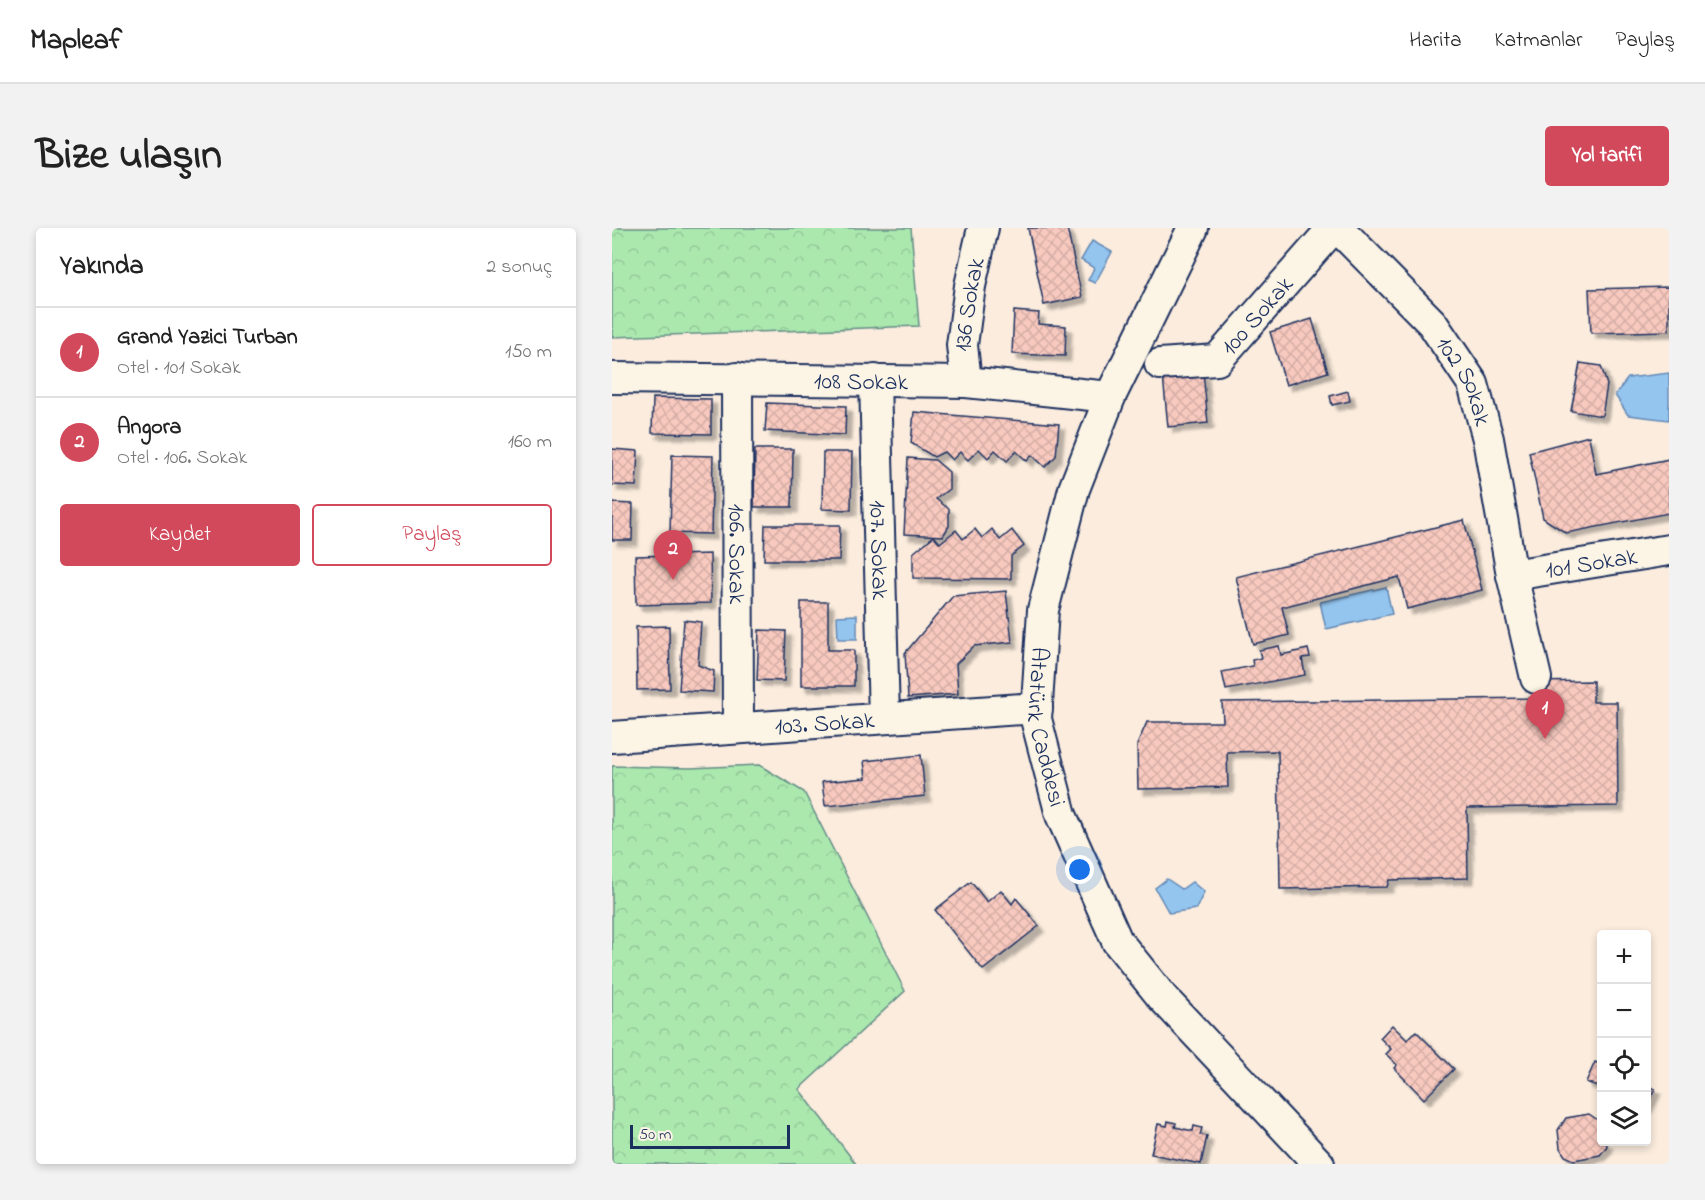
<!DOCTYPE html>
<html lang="tr">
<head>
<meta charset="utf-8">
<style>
	:root { --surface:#fff; --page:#f2f2f2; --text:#222; --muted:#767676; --line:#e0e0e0; --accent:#d1495b }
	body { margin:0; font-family:"Indie Flower",sans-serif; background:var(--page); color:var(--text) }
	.controls { position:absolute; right:18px; bottom:18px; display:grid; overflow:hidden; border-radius:6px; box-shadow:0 3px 9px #0003 }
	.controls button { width:54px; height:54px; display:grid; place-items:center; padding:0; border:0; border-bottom:2px solid var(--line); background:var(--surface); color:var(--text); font:30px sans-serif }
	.scale { position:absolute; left:18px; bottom:15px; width:160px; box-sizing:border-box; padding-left:6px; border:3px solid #1b2f5e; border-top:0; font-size:16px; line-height:21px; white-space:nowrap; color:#1b2f5e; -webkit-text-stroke:4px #fcf5e5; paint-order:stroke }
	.you { position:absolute; left:468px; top:642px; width:21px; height:21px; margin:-15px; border:4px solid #fff; border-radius:50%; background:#1a73e8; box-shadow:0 0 0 9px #1a73e833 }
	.badge { display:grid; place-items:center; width:39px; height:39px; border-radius:50%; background:var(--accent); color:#fff; font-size:20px; font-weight:700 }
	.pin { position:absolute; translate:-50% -50px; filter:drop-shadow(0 2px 3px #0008) }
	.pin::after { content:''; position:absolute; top:32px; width:21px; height:18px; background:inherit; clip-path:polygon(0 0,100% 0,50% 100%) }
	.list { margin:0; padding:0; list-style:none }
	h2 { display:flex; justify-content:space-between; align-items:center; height:78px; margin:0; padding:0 24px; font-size:26px }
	h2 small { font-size:20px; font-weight:400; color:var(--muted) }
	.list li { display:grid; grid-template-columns:39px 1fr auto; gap:18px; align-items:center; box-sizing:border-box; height:90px; padding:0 24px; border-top:2px solid var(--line) }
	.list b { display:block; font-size:22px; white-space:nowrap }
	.list p { margin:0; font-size:20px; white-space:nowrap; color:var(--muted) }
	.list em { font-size:20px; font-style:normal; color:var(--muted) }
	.actions { display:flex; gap:12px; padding:18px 24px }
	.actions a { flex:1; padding:14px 0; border:2px solid var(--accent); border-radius:6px; text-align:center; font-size:21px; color:var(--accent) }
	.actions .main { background:var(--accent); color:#fff }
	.icon { flex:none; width:33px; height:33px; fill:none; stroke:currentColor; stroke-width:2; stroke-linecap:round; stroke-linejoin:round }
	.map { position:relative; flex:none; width:1057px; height:936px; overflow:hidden; border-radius:6px }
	header { display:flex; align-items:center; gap:36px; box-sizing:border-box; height:84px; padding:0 30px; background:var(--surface); border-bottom:2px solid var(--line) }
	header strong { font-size:28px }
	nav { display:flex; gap:33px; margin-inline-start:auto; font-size:21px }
	.intro { display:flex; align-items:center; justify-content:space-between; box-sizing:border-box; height:144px; padding:0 36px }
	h1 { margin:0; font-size:42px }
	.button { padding:15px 27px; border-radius:6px; background:var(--accent); color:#fff; font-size:21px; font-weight:700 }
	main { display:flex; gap:36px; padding:0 36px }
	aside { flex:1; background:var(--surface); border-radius:6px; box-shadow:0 3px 9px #0003 }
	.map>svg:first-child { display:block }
</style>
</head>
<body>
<header>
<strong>Mapleaf</strong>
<nav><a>Harita</a><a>Katmanlar</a><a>Paylaş</a></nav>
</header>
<div class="intro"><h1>Bize ulaşın</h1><a class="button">Yol tarifi</a></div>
<main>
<aside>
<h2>Yakında<small>2 sonuç</small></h2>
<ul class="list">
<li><span class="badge">1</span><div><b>Grand Yazici Turban</b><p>Otel · 101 Sokak</p></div><em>150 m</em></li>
<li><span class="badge">2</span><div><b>Angora</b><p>Otel · 106. Sokak</p></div><em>160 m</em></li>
</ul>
<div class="actions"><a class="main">Kaydet</a><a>Paylaş</a></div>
</aside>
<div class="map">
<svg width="1057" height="936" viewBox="0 0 1057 936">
	<defs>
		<pattern id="forest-crowns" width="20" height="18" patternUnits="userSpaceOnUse" patternTransform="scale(1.5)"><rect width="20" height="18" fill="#abe8ae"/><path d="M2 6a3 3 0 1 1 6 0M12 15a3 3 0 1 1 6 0" fill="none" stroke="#93c798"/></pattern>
		<pattern id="building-cross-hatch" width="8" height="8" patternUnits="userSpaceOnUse" patternTransform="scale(1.5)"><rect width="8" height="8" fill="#f8c9be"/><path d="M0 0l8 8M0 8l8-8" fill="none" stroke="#d4ada6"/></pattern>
		<filter id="shadow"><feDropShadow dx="5.5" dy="5.5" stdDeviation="1.5" flood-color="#0004"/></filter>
	</defs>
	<rect width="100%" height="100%" fill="#fbecdd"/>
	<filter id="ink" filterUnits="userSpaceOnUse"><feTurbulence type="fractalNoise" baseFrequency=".0167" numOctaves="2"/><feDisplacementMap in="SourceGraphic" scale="12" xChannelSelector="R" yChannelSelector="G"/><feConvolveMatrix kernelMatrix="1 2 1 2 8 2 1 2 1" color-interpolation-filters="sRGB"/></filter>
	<g filter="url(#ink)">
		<!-- forest -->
		<g fill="url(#forest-crowns)" stroke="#638c86" stroke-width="1.5">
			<polygon points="0,0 299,0 307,98 0,109"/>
			<polygon points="147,537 192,564 293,763 187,861 244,936 0,936 0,538 78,540"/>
		</g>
		<!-- water -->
		<g fill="#94c5ef" stroke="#6489b5" stroke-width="1.5">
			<polygon points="480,13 500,24 483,55 476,52 482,40 469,32"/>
			<polygon points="1057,145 1057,192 1016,187 1003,167 1016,150"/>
			<polygon points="774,359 780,386 714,401 708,374"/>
			<polygon points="245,387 245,411 226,411 225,388"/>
			<polygon points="555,651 570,661 580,654 592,664 584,681 557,685 543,660"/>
		</g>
		<!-- building -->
		<g fill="url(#building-cross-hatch)" stroke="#1b2f5e" stroke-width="1.5" filter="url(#shadow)">
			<polygon points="416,0 455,0 470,69 432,77"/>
			<polygon points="1057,59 1057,103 979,105 977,61"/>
			<polygon points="402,83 427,85 426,96 454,98 453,128 400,126"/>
			<polygon points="700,91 716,144 674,157 658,104"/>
			<polygon points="968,135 989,138 995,157 990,188 959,183"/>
			<polygon points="591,144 596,195 556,199 551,148"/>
			<polygon points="736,163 738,173 720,177 718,168"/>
			<polygon points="41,170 99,171 99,206 40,205"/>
			<polygon points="155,175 234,178 233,207 153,203"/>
			<polygon points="302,184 447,196 444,228 433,239 420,227 415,233 404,223 395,233 383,222 376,230 367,221 356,232 348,224 340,232 332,224 322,229 299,215"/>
			<polygon points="977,208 984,246 1057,231 1057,285 954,305 931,290 917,224"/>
			<polygon points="0,221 26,223 24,258 0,257"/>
			<polygon points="143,221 181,221 180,279 142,279"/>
			<polygon points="211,224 240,224 239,282 210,281"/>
			<polygon points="60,227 101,228 99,306 58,305"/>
			<polygon points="296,230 323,232 337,244 337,261 324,271 337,281 337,298 331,308 292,306"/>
			<polygon points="0,275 21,276 20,312 0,312"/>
			<polygon points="852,292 870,362 795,381 787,349 670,379 677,407 641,416 624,349"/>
			<polygon points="153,297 228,297 227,332 152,332"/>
			<polygon points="363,301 370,310 380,301 388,312 400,302 412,318 399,328 399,351 301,350 301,325 322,308 328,315 344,302 351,311"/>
			<polygon points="98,326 99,375 24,377 23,328"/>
			<polygon points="394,363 400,414 362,418 344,436 346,466 296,470 293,425 341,368"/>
			<polygon points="189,374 216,374 216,422 242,422 242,458 189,458"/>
			<polygon points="72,392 89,394 86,437 102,443 101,464 67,462"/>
			<polygon points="57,398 58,461 25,462 24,399"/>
			<polygon points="147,402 174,403 172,453 145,452"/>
			<polygon points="667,418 669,427 696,421 698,429 690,430 693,447 614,462 610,444 641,438 640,432 649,430 647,422"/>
			<polygon points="981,453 981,474 1005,474 1006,578 855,580 856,650 777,652 775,659 668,661 666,523 615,524 616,559 526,561 525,517 535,494 611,494 610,474 923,470 922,454"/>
			<polygon points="309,527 313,568 213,578 210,554 254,550 252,533"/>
			<polygon points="359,654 375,674 389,662 400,676 404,670 427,698 371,742 323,682"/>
			<polygon points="780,797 795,812 804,803 842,841 812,871 782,840 785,837 774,826 779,821 768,810"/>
			<polygon points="983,834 990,837 990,860 974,854"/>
			<polygon points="1034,857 1043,861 1034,880"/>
			<polygon points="977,886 990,895 990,914 994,914 995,918 988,927 962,932 953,928 948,920 946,902 954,890"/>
			<polygon points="556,893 564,895 563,899 581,903 582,898 590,900 588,907 595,908 589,936 539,926 546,896 555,898"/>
		</g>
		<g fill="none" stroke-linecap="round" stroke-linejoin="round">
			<!-- minor casing -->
			<g stroke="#1b2f5e" stroke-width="34">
				<g id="minor">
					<path id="s1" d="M581,0L498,169L462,261L431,382L424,491L449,587L505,713L550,769L707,936"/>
					<path id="s2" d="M726,0L820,95L861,156L876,211L900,347L924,450"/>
					<path id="s3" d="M548,136L605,132L721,0"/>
					<path id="s4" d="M0,150L354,154L498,169"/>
					<path id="s5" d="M125,150L126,500"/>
					<path id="s6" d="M263,152L272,490"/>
					<path id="s7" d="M354,154L350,117L358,58L371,0"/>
					<path id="s8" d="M900,347L1057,322"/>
					<path id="s9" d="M0,509L425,480"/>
				</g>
			</g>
			<!-- minor -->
			<use href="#minor" stroke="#fcf5e5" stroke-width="30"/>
		</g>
	</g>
	<g text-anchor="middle" stroke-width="5" stroke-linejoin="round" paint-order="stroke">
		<!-- street labels -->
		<g font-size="24" fill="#1b2f5e" stroke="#fcf5e5">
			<text dy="8" stroke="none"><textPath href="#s7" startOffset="78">136 Sokak</textPath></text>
			<text dy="8" stroke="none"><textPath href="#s3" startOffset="117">100 Sokak</textPath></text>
			<text dy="8" stroke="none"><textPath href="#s4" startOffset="249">108 Sokak</textPath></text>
			<text dy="8" stroke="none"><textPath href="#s2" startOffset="201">102 Sokak</textPath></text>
			<text dy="8" stroke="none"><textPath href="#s6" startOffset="170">107. Sokak</textPath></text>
			<text dy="8" stroke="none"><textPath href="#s5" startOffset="176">106. Sokak</textPath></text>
			<text dy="8" stroke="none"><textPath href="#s8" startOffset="80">101 Sokak</textPath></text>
			<text dy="8" stroke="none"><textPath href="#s9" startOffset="213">103. Sokak</textPath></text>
			<text dy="8" stroke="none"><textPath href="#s1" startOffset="530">Atatürk Caddesi</textPath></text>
		</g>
	</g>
</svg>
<div class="controls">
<button>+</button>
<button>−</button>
<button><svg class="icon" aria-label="locate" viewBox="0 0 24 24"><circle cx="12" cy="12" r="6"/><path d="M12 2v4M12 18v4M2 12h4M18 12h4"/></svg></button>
<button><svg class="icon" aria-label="layers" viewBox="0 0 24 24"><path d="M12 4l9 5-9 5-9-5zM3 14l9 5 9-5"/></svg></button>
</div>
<div class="scale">50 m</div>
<div class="you"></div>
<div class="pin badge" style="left:933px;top:511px">1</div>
<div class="pin badge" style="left:61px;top:352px">2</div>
</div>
</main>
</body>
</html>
